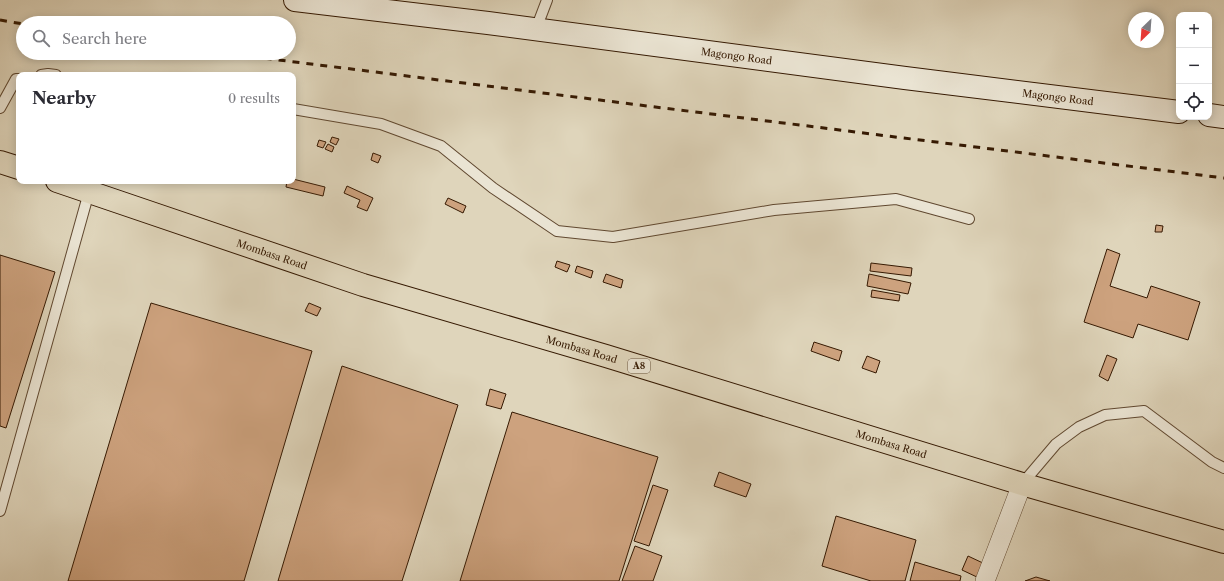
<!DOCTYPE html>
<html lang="en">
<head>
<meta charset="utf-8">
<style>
	:root { --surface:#fff; --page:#f7f7f7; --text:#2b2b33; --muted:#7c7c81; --line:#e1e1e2 }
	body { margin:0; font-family:"Libre Caslon Text",serif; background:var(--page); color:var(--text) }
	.controls { position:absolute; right:12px; top:12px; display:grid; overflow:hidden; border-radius:8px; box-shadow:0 2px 10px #0003 }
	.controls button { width:36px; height:36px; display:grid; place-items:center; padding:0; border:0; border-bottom:1px solid var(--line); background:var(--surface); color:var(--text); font:20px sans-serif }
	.compass { position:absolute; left:1128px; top:12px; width:36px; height:36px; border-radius:50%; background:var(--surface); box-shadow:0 2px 10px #0003; rotate:205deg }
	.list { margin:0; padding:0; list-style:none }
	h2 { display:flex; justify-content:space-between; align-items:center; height:52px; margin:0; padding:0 16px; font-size:17px }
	h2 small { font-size:13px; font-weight:400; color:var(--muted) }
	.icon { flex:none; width:22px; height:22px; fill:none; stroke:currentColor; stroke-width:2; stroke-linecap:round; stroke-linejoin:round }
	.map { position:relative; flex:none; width:1224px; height:581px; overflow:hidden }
	.search { position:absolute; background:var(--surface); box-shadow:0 2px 10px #0003; left:16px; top:16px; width:280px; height:44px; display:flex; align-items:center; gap:10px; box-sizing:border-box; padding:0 14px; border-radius:22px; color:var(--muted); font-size:15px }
	.panel { position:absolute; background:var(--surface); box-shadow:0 2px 10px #0003; left:16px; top:72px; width:280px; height:112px; border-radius:8px }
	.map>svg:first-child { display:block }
</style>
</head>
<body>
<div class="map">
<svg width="1224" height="581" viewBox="0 0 1224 581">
	<rect width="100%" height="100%" fill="#dfd5bb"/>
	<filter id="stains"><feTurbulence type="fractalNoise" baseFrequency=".005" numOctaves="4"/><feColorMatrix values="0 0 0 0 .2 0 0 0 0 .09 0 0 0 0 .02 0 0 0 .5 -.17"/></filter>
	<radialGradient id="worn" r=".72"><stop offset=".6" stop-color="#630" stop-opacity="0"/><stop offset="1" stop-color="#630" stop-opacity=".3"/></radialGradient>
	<!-- building -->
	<g fill="#cda27e" stroke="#351902">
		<polygon points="332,137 339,139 336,145 330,142"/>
		<polygon points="319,140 326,142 323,148 317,146"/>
		<polygon points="328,144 334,147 332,152 325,149"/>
		<polygon points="373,153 381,156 378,163 371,160"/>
		<polygon points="293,179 325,187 323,196 286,187 287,181 293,181"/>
		<polygon points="347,186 373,198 367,211 357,207 360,200 344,193"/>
		<polygon points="448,198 466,206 463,213 445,204"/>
		<polygon points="1156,225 1163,226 1162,232 1155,232"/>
		<polygon points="1107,249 1120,254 1110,286 1147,298 1151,286 1200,302 1188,340 1138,324 1133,338 1084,322"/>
		<polygon points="0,255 55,272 6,428 0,426"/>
		<polygon points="557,261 570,265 567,272 555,267"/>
		<polygon points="871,263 912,268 911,276 870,271"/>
		<polygon points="577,266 593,271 591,278 575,272"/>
		<polygon points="606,274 623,280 621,288 603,282"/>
		<polygon points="869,274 911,283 908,294 867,286"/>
		<polygon points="872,290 900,295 899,301 871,297"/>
		<polygon points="151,303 312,351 244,581 68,581"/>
		<polygon points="309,303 321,308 317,316 305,311"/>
		<polygon points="814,342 842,351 839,361 811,351"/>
		<polygon points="1107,355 1117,359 1108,381 1099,376"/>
		<polygon points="867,356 880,361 876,373 862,368"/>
		<polygon points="342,366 458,405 402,581 278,581"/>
		<polygon points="490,389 506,394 501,409 486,405"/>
		<polygon points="512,412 658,457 619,581 460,581"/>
		<polygon points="719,472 751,484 746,497 714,486"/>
		<polygon points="653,485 668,490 649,546 634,541"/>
		<polygon points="836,516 916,540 905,581 871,581 822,566"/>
		<polygon points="635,546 662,556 653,581 622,581"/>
		<polygon points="968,556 985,564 979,578 962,570"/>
		<polygon points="915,562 961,576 960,581 910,581"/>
		<polygon points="1036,577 1050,581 1025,581"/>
	</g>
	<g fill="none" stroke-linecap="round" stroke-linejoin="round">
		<!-- lane casing -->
		<g stroke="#604830" stroke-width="12">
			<g id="lane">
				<polyline points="536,29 547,0"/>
				<polyline points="41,75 48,74 56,75"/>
				<polyline points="0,108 16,79 19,79"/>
				<polyline points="293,109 381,124 441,146 493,188 557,231 613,237 774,210 896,199 969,219"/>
				<polyline points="1022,484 1056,444 1079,427 1105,415 1144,411 1212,462 1224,468"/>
				<polyline points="0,511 89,192"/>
			</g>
		</g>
		<!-- street casing -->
		<g stroke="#604830" stroke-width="20">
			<polyline id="street" points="985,581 1022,484"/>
		</g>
		<!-- secondary casing -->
		<g stroke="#351902" stroke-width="24">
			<g id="secondary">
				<path id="s1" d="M295,0L488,23L905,78L1179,112"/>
				<polyline points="1209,115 1224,117"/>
			</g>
		</g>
		<!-- highway casing -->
		<g stroke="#351902" stroke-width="24">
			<g id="highway">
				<polyline points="0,162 19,168"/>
				<path id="s2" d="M57,181L363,285L606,356L1022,484L1224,542"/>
			</g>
		</g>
		<!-- lane -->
		<use href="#lane" stroke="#eae4d3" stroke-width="10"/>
		<!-- street -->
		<use href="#street" stroke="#eae4d3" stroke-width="19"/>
		<!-- secondary -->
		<use href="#secondary" stroke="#eae4d3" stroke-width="22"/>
		<!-- highway -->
		<use href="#highway" stroke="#dfd5bb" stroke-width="22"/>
		<!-- rail -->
		<g stroke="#351902" stroke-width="3" stroke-dasharray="7 7" stroke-linecap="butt">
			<polyline points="0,20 23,24"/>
			<polyline points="223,53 1224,178"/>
		</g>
	</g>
	<g text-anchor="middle" stroke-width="3.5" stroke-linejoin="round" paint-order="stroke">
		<!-- shield labels -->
		<rect fill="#eae4d3" stroke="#6b5641" stroke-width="1" x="628" y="359" width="22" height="14" rx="3"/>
		<g font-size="9" font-weight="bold" fill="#351902">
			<text x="639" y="369">A8</text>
		</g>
		<!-- street labels -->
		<g font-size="10" fill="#351902" stroke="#eae4d3">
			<text dy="4" stroke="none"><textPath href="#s1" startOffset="445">Magongo Road</textPath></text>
			<text dy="4" stroke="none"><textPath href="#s1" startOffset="769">Magongo Road</textPath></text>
			<text dy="4" stroke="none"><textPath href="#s2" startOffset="227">Mombasa Road</textPath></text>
			<text dy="4" stroke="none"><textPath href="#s2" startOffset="551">Mombasa Road</textPath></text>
			<text dy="4" stroke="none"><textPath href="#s2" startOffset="875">Mombasa Road</textPath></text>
		</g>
	</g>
	<rect width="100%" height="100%" filter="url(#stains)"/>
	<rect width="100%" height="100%" fill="url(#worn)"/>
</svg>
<div class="controls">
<button>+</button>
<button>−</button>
<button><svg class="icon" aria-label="locate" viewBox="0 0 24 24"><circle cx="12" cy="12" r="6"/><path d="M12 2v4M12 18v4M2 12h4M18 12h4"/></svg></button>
</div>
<svg class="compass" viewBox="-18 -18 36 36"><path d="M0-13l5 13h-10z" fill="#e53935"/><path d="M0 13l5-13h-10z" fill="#7c7c81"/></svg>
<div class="search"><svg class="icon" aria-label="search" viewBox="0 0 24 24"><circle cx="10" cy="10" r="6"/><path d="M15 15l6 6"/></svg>Search here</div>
<section class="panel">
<h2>Nearby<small>0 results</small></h2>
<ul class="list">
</ul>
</section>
</div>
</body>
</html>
